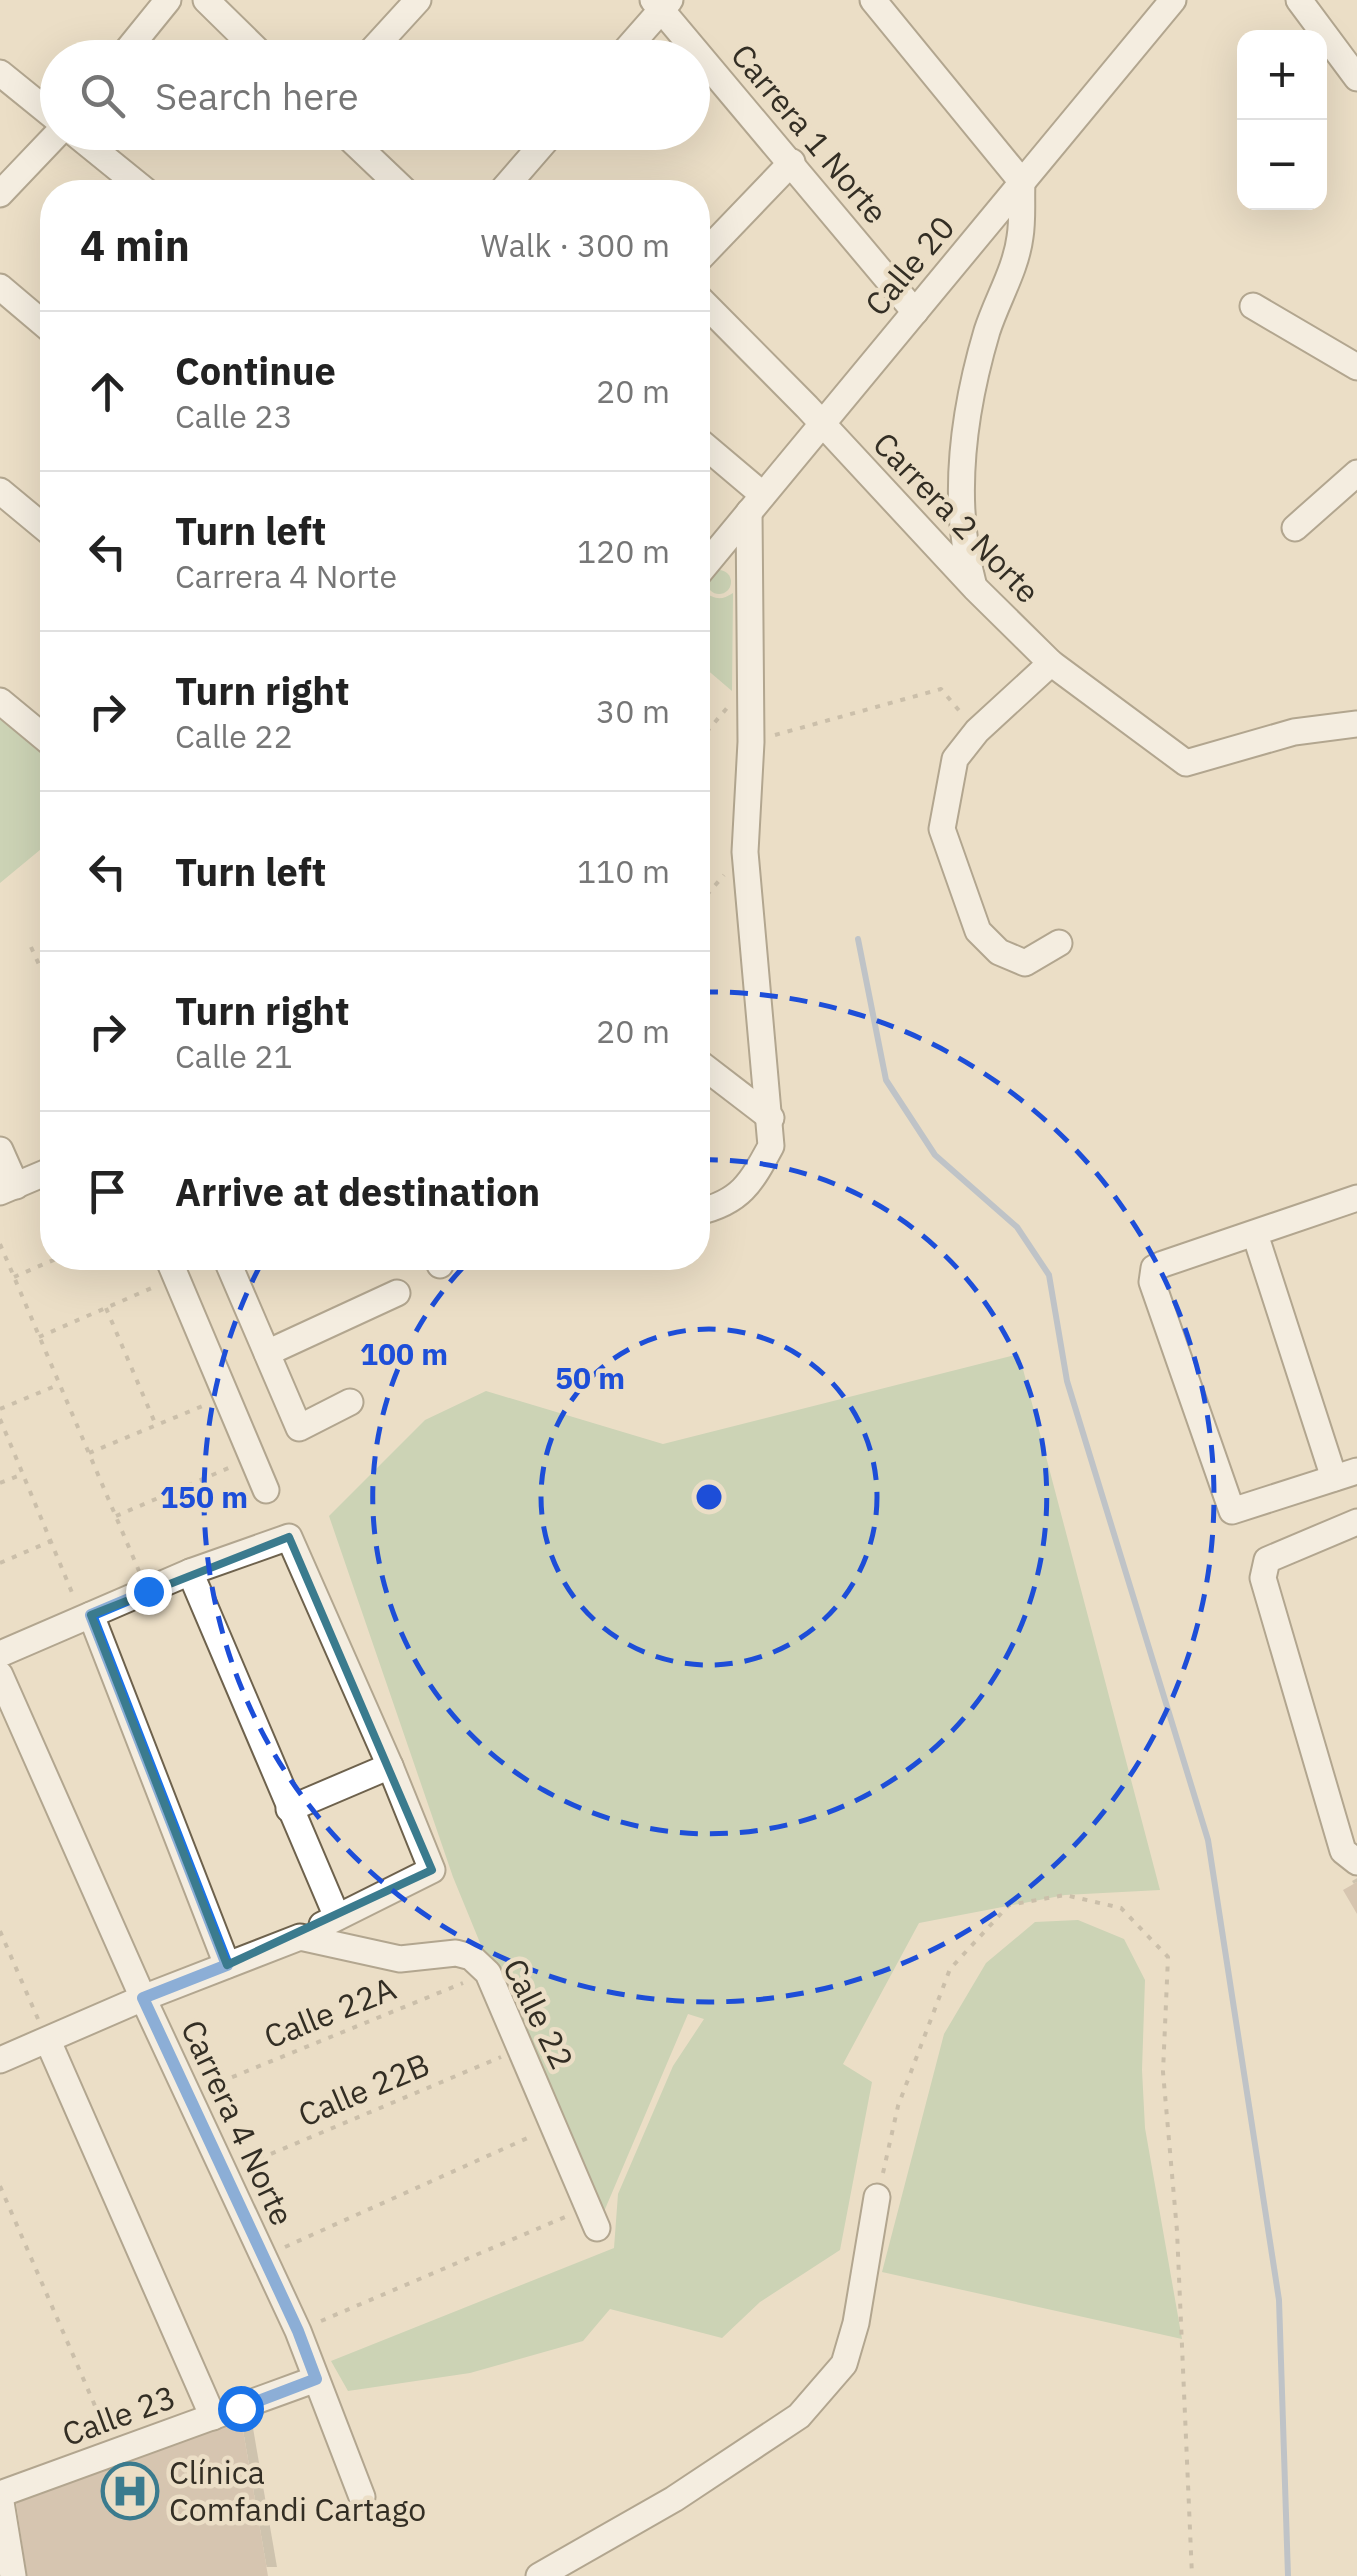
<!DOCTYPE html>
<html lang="en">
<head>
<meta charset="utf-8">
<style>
	:root { --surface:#fff; --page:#f6f6f6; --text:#222; --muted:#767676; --line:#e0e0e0 }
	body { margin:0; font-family:"IBM Plex Sans",sans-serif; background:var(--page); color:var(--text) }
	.controls { position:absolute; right:30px; top:30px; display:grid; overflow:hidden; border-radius:20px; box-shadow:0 10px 40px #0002 }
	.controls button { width:90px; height:90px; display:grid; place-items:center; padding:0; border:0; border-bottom:2px solid var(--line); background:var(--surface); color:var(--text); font:50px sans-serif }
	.stop { position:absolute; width:30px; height:30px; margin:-22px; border:8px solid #1a73e8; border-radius:50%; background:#fff }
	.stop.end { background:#1a73e8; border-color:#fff; box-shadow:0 2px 10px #0008 }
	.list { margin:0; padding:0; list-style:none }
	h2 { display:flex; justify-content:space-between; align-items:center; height:130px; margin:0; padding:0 40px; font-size:42px }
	h2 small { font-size:32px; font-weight:400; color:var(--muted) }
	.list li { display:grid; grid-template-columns:65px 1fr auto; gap:30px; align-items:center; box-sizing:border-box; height:160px; padding:0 40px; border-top:2px solid var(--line) }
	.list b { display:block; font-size:38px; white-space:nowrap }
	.list p { margin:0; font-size:32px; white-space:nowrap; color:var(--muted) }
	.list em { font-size:32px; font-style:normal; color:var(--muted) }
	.icon { flex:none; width:55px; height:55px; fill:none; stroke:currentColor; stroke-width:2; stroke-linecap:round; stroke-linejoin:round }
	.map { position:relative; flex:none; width:1357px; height:2576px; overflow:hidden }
	.search { position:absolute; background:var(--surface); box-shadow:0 10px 40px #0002; left:40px; top:40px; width:670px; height:110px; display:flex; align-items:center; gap:25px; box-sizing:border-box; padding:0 35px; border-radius:55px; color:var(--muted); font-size:38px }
	.panel { position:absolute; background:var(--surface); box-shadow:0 10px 40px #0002; left:40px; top:180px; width:670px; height:1090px; border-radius:40px }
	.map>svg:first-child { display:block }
</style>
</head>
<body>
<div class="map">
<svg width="1357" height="2576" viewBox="0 0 1357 2576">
	<defs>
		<filter id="shadow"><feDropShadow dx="9" dy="-9" stdDeviation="0" flood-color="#0004"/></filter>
	</defs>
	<rect width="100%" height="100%" fill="#ebdec6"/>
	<!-- green -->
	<g fill="#a6c5a0">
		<circle cx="719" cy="582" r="12"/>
		<path d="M702,580L704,592C715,599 721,601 733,593L732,691L698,662V586Z"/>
		<polygon points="0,715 52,759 42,771 52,782 52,840 0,883"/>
		<polygon points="1019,1354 1160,1890 1065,1895 919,1923 843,2064 872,2082 840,2250 760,2302 722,2338 610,2309 583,2341 470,2373 348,2391 331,2361 614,2248 618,2194 673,2066 704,2019 688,2014 597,2228 453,1877 329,1516 425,1420 486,1391 663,1444"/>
		<polygon points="1078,1920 1124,1939 1145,1980 1142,2070 1145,2128 1182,2339 882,2272 944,2034 986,1963 1035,1922"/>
	</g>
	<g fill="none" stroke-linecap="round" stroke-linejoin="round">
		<!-- stream -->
		<polyline stroke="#89a3c7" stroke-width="6" points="858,939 886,1080 935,1155 1017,1227 1049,1275 1067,1381 1208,1840 1279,2300 1288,2576"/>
	</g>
	<!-- building -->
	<g fill="#bda695" filter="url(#shadow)">
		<polygon points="1357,1882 1357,1914 1343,1890"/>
		<polygon points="239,2408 268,2576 27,2576 14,2489"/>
	</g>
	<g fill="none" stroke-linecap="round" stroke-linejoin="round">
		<!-- minor casing -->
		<g stroke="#6e624d" stroke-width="29">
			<g id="minor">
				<polyline points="206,0 265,58"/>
				<polyline points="653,0 915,312"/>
				<polyline points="873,0 1022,182"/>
				<polyline points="1299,0 1357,78"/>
				<polyline points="121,58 168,0"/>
				<polyline points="365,58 418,0"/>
				<polyline points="619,58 670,0"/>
				<polyline points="0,73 58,120"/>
				<polyline points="73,132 147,192"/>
				<polyline points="343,132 406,192"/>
				<polyline points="501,192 553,132"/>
				<polyline points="0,194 59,132"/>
				<polyline points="698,260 792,162"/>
				<polyline points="0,287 52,331"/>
				<polyline points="698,297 807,407 975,588 1051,663 1186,763 1294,732 1357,724"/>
				<polyline points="1253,306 1357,367"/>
				<polyline points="698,440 763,495"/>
				<polyline points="0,491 52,534"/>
				<polyline points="1295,528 1357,473"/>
				<polyline points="698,574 1173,0"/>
				<path d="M973,583C951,501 963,412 987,331C997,300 1016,269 1020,237C1023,219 1021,200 1022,182"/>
				<polyline points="1051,663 977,731 955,759 942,829 978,931 999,952 1025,963 1059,943"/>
				<polyline points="0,701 52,744"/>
				<polyline points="698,1062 771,1118"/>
				<polyline points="0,1150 16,1186"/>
				<polyline points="0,1192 52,1170"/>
				<polyline points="1357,1198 1163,1264 1154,1268 1152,1282 1232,1511 1357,1471"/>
				<path d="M698,1212C741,1202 751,1183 771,1146L745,852L751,742L749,512"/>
				<polyline points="1255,1234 1334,1478"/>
				<polyline points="168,1258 266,1490"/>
				<polyline points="226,1258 299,1428 350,1402"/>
				<polyline points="437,1258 440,1265"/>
				<polyline points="267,1353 397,1293"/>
				<polyline points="1357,1522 1267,1560 1263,1578 1343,1851 1357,1862"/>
				<polyline points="190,1572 337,1917"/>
				<polyline points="91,1615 227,1965"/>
				<polyline points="0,1654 190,1572 289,1537 390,1766"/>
				<polyline points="0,1675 143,1998 298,2331 362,2497"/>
				<polyline points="289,1809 390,1766 432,1870 322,1925"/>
				<polyline points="48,2041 213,2417"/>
				<polyline points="0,2060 143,1998 300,1937 400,1959 456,1953 471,1957 488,1973 597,2228"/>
				<polyline points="0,2494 316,2379"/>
				<polyline points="0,2496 13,2576"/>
				<polyline points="539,2576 674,2499 799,2416 844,2364 856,2323 877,2197"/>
			</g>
		</g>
		<!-- path -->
		<g stroke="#a49a88" stroke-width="4" stroke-dasharray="5 8" stroke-linecap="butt">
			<polyline points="775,735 941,689 962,714"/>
			<polyline points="698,742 727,708"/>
			<polyline points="698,905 724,875"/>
			<polyline points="31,947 52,993"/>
			<polyline points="0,1244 139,1571"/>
			<polyline points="14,1277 58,1258"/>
			<polyline points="106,1308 155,1423"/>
			<polyline points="39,1337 154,1287"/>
			<polyline points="0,1409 60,1384"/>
			<polyline points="0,1419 73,1595"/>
			<polyline points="89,1453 205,1405"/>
			<polyline points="0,1483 23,1474"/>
			<polyline points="116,1516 231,1467"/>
			<polyline points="0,1563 51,1541"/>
			<polyline points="0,1931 38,2019"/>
			<polyline points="208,2087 463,1983"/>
			<polyline points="247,2164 501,2057"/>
			<polyline points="883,2173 898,2106 950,1969 1009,1905 1065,1895 1121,1908 1168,1957 1163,2072 1177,2231 1192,2576"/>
			<polyline points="0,2186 105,2429"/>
			<polyline points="285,2247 532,2136"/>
			<polyline points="321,2321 565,2217"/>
		</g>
		<!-- minor -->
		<use href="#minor" stroke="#fff" stroke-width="25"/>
	</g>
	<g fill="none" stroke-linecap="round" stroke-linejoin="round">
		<!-- route -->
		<polyline stroke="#1a73e8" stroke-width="12" points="148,1591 91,1615 227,1965 143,1998 298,2331 316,2379 240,2408"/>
	</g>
	<!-- marked area -->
	<path d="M0 0H1357V2576H0ZM289,1537L432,1870L227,1965L91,1615Z" fill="#ebdec6" fill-opacity=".55" fill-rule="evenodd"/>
	<path fill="none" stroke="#3b7b8e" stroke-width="8" stroke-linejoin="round" d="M289,1537L432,1870L227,1965L91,1615Z"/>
	<!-- distance rings -->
	<g fill="none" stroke="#1d4ed8" stroke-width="5" stroke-dasharray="18 12">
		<circle cx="709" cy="1497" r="168"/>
		<path d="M700 1160A337 337 0 1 1 471 1259"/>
		<path d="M700 992A505 505 0 1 1 263 1260"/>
	</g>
	<!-- icons -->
	<defs>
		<g id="hospital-ring" transform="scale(2.875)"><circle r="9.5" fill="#ebdec6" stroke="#3b7b8e" stroke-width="1.5"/><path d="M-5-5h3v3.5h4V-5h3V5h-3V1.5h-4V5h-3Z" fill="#3b7b8e"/></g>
	</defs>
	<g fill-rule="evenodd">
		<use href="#hospital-ring" x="130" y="2491"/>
	</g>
	<g text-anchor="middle" stroke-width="9" stroke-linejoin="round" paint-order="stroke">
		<!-- street labels -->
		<g font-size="32" fill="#332e24" stroke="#ebdec6">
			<text transform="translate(809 134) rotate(50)" y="11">Carrera 1 Norte</text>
			<text transform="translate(910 266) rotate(-50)" y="11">Calle 20</text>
			<text transform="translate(956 518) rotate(46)" y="11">Carrera 2 Norte</text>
			<text transform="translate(330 2013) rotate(-22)" y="11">Calle 22A</text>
			<text transform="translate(538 2014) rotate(64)" y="11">Calle 22</text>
			<text transform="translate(364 2090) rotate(-23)" y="11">Calle 22B</text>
			<text transform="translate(237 2123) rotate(65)" y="11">Carrera 4 Norte</text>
			<text transform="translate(119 2416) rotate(-20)" y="11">Calle 23</text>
		</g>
		<!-- poi labels -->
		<g font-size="32" fill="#332e24" stroke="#ebdec6" text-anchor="start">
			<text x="169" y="2484">Clínica<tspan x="169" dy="37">Comfandi Cartago</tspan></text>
		</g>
	</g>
	<circle cx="709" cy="1497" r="15" fill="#1d4ed8" stroke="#ebdec6" stroke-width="5"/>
	<g font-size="30" text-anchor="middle" font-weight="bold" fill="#1d4ed8" stroke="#ebdec6" stroke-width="9" stroke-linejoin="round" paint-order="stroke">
		<text x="404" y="1365">100 m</text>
		<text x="590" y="1389">50 m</text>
		<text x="204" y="1508">150 m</text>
	</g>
</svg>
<div class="controls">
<button>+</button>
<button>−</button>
</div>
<div class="stop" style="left:240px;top:2408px"></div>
<div class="stop end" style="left:148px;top:1591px"></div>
<div class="search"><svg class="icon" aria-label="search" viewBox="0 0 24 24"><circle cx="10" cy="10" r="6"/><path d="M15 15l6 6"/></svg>Search here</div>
<section class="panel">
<h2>4 min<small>Walk · 300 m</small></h2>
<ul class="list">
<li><svg class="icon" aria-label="ahead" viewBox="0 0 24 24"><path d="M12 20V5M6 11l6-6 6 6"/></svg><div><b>Continue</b><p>Calle 23</p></div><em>20 m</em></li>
<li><svg class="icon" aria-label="left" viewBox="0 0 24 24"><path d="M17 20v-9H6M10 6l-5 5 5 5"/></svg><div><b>Turn left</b><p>Carrera 4 Norte</p></div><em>120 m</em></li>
<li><svg class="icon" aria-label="right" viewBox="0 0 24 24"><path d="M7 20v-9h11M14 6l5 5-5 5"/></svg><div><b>Turn right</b><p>Calle 22</p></div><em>30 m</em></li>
<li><svg class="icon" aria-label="left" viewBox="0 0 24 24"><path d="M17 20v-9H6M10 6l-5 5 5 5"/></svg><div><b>Turn left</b></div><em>110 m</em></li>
<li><svg class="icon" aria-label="right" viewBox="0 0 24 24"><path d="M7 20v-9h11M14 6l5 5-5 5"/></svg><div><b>Turn right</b><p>Calle 21</p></div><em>20 m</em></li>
<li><svg class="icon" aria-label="arrive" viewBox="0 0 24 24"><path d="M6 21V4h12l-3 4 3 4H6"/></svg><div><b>Arrive at destination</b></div></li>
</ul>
</section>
</div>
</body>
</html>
